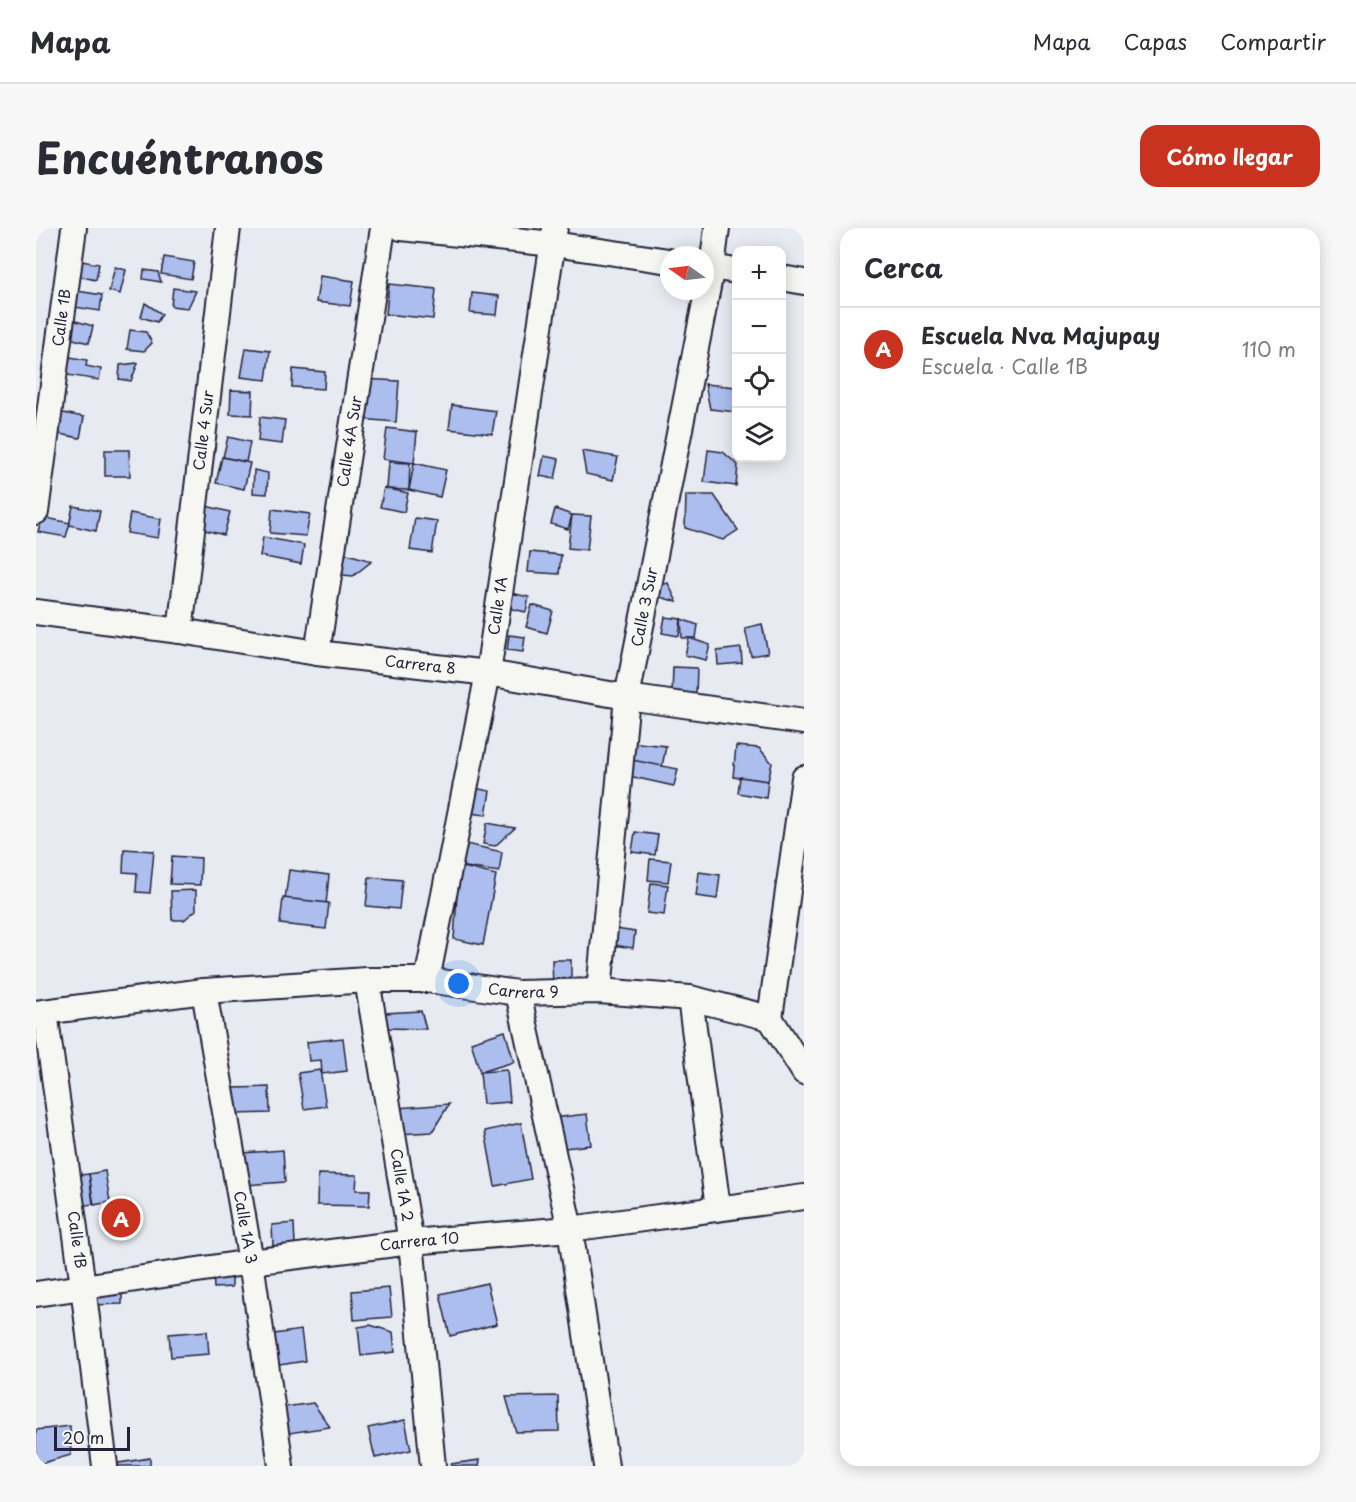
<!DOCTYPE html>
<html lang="es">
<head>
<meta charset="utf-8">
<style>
	:root { --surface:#fff; --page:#f7f7f7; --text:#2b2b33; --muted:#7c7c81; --line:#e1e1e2; --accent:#c8321e }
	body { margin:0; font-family:"Playpen Sans",sans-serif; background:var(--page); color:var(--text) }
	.controls { position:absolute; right:18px; top:18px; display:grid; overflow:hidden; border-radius:12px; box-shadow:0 3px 15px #0003 }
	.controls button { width:54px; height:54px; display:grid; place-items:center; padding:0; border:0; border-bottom:2px solid var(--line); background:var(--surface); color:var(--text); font:30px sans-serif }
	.compass { position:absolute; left:624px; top:18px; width:54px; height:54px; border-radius:50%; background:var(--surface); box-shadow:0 3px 15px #0003; rotate:284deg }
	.scale { position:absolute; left:18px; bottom:15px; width:76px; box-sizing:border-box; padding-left:6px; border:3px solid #22223b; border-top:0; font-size:16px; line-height:21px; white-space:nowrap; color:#22223b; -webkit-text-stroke:4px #f6f6f2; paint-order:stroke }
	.you { position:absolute; left:423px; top:756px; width:21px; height:21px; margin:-15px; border:4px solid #fff; border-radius:50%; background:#1a73e8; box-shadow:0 0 0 9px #1a73e833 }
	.badge { display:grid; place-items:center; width:39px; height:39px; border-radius:50%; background:var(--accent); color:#fff; font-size:20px; font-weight:700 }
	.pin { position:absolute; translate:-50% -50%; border:3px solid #fff; box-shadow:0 2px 6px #0006 }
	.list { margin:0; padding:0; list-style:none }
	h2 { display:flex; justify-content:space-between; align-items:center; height:78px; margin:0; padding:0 24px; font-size:26px }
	h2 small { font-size:20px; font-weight:400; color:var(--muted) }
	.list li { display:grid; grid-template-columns:39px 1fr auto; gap:18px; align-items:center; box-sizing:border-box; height:84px; padding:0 24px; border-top:2px solid var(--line) }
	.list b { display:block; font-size:22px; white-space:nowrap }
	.list p { margin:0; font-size:20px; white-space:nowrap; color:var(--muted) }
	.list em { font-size:20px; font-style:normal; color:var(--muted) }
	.icon { flex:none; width:33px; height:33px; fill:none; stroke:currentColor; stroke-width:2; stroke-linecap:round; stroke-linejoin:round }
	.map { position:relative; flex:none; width:768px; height:1238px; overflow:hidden; border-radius:18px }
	header { display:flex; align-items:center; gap:36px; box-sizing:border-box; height:84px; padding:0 30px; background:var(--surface); border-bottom:2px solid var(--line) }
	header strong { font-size:28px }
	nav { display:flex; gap:33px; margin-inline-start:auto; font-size:21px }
	.intro { display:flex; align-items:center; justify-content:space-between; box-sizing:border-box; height:144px; padding:0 36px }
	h1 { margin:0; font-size:42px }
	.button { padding:15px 27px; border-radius:18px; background:var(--accent); color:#fff; font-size:21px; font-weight:700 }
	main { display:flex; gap:36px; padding:0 36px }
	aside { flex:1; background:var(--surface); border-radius:18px; box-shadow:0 3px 15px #0003 }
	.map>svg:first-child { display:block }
</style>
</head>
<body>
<header>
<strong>Mapa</strong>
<nav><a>Mapa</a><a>Capas</a><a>Compartir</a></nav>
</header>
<div class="intro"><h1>Encuéntranos</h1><a class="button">Cómo llegar</a></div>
<main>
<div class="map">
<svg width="768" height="1238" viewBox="0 0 768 1238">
	<rect width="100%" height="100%" fill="#e7ebf1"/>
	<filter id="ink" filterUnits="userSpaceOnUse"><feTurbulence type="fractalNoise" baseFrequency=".0167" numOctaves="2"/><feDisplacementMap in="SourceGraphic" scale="12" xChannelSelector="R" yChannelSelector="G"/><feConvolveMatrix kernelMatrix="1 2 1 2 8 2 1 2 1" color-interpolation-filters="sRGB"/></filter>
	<g filter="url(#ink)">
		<!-- building -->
		<g fill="#acbeed" stroke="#22223b" stroke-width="1.5">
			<polygon points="128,29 158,34 155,51 125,46"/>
			<polygon points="40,32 63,36 60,52 37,47"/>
			<polygon points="79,39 90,42 84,66 73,63"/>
			<polygon points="108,42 122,44 125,54 107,51"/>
			<polygon points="284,48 318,53 314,78 280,74"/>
			<polygon points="353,56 400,61 397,91 350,86"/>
			<polygon points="137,60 160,63 152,80 135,78"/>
			<polygon points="41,63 66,67 64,83 38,79"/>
			<polygon points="436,65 463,68 461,87 434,85"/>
			<polygon points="109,75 126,86 121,94 105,89"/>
			<polygon points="33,91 57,98 53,115 29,109"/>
			<polygon points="94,102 110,104 116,115 108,123 91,121"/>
			<polygon points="210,120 234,123 230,152 205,149"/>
			<polygon points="34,129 51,132 50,138 65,141 63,152 31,147"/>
			<polygon points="102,135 95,153 83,151 84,137"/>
			<polygon points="257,141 289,144 288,161 256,159"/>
			<polygon points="326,151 363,153 360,194 323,191"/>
			<polygon points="669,156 700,159 700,184 674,181"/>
			<polygon points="195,162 217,163 216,187 194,186"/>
			<polygon points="416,177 460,183 456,206 413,201"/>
			<polygon points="22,184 48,189 44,210 18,205"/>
			<polygon points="224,189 249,192 246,216 222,213"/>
			<polygon points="351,200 381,204 378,235 347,231"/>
			<polygon points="192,209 214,214 210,234 187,229"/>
			<polygon points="69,222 93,222 94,248 69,248"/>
			<polygon points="672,222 687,224 702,237 700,258 668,254"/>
			<polygon points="546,223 582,229 577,252 550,246"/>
			<polygon points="508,228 523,231 519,251 504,248"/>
			<polygon points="186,229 214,235 208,261 180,255"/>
			<polygon points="353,234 374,235 373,262 351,261"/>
			<polygon points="378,235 410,242 404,269 373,262"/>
			<polygon points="218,242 232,245 231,266 217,265"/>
			<polygon points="348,260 372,265 368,284 344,279"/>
			<polygon points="650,267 678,267 702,302 687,312 649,300"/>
			<polygon points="37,278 64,283 60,303 33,297"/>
			<polygon points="170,278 194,284 188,307 165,301"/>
			<polygon points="236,281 274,286 270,308 234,305"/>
			<polygon points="519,281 536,287 532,301 515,296"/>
			<polygon points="94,285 125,291 122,310 91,305"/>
			<polygon points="536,287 555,288 551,322 532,320"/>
			<polygon points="6,289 34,295 30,309 2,304"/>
			<polygon points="379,290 401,293 396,325 374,322"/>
			<polygon points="227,309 268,317 265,336 224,328"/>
			<polygon points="301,323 336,333 317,348 297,346"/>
			<polygon points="494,324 525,327 523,346 492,344"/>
			<polygon points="632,355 641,374 621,368 624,357"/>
			<polygon points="475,365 493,369 490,384 472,380"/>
			<polygon points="496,377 517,383 511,405 490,399"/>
			<polygon points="629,389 645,391 643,408 626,405"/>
			<polygon points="645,391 662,397 660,410 646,410"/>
			<polygon points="726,396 732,425 715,428 709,400"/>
			<polygon points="473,407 489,409 487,424 471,422"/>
			<polygon points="653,410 674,417 670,432 649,427"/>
			<polygon points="705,420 706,435 682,437 681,423"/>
			<polygon points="637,439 661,440 660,467 636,466"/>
			<polygon points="593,514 630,518 626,539 591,533"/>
			<polygon points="700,518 723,520 736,535 732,553 697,549"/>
			<polygon points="591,531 642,541 638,558 588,547"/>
			<polygon points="704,549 732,553 730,570 702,565"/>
			<polygon points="438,560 454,563 450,587 434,585"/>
			<polygon points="451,595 479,600 459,618 447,616"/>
			<polygon points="599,604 622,607 619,627 596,624"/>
			<polygon points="426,615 466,624 463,644 423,638"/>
			<polygon points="88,621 118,623 114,665 100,664 101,645 87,644"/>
			<polygon points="136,628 165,630 164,657 134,656"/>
			<polygon points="614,631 635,633 632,654 612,652"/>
			<polygon points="423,638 460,647 447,717 418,711"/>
			<polygon points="253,642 293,647 290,676 249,671"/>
			<polygon points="663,644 684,647 681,671 660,668"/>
			<polygon points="333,649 366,652 363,681 330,678"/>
			<polygon points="615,655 632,657 628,687 611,685"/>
			<polygon points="160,662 160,682 148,692 136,692 135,663"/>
			<polygon points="247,670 293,675 290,701 244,696"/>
			<polygon points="573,700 599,704 597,720 570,716"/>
			<polygon points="516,732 535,732 535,758 517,759"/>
			<polygon points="385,783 390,801 350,800 348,785"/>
			<polygon points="469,803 478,834 444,844 435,814"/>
			<polygon points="307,810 311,843 286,846 285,832 273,833 271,814"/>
			<polygon points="284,842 290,878 268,881 262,845"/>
			<polygon points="471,842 474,874 447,876 444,844"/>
			<polygon points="233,859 234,885 198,886 198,860"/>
			<polygon points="413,876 396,904 363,906 361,880"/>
			<polygon points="551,886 555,917 520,921 517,890"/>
			<polygon points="485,895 495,951 459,958 449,903"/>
			<polygon points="247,922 249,954 209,957 207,925"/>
			<polygon points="69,943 74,974 58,977 53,946"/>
			<polygon points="53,946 57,976 39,979 35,948"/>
			<polygon points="282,946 321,947 320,962 334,962 333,978 281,977"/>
			<polygon points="258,995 259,1017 237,1019 236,997"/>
			<polygon points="177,1045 196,1045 196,1059 178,1060"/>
			<polygon points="451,1055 461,1096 414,1108 404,1066"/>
			<polygon points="86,1059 86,1076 56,1077 56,1060"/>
			<polygon points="353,1060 356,1089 318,1092 316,1063"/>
			<polygon points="334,1097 357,1104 359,1124 325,1128 322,1099"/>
			<polygon points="265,1102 269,1133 237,1138 232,1107"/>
			<polygon points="171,1103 173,1126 135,1129 133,1106"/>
			<polygon points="522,1168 523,1203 480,1204 470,1169"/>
			<polygon points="277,1175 294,1199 246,1206 242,1180"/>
			<polygon points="369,1192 375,1222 339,1230 332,1200"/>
			<polygon points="34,1198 35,1227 0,1237 0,1202"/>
			<polygon points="114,1230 114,1238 77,1238 77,1236"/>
			<polygon points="444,1232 443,1238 415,1238 415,1236"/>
		</g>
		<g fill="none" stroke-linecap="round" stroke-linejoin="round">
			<!-- street casing -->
			<g stroke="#22223b" stroke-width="28">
				<g id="street">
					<polyline points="365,0 517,16 633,33"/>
					<polyline points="669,38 700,43"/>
					<polyline points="746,50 768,54"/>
					<path id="s1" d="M0,284L38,0"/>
					<path id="s2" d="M0,384L144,403L281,425L452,445L591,469L768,494"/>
					<path id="s3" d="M144,403L192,0"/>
					<path id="s4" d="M281,425L347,0"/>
					<path id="s5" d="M331,752L375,1014L397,1238"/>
					<path id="s6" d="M391,752L452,445L519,0"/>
					<path id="s7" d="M168,763L215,1034L245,1238"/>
					<path id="s8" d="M563,763L591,469L676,39L681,0"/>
					<polyline points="482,765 534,1001 570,1238"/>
					<polyline points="654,770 682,980"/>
					<path id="s9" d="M9,784L47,1058L69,1238"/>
					<path id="s10" d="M0,785L168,763L331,752H391L482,765L563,763L654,770L734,790"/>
					<polyline points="734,790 768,550"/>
					<polyline points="734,790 768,844"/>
					<path id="s11" d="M0,1066L215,1034L375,1014L534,1001L768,969"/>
				</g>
			</g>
			<!-- street -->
			<use href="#street" stroke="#f6f6f2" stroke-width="24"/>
		</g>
	</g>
	<g text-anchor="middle" stroke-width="4.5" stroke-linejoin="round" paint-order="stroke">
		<!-- street labels -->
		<g font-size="15" fill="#22223b" stroke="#f6f6f2">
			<text dy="5" stroke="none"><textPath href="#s1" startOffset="196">Calle 1B</textPath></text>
			<text dy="5" stroke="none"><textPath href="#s3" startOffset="202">Calle 4 Sur</textPath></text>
			<text dy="5" stroke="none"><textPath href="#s4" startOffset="214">Calle 4A Sur</textPath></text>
			<text dy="5" stroke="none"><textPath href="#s6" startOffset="381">Calle 1A</textPath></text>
			<text dy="5" stroke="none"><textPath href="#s8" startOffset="387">Calle 3 Sur</textPath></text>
			<text dy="5" stroke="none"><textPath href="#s2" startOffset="388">Carrera 8</textPath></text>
			<text dy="5" stroke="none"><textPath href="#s10" startOffset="490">Carrera 9</textPath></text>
			<text dy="5" stroke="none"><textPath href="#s5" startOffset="208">Calle 1A 2</textPath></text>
			<text dy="5" stroke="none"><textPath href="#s7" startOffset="240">Calle 1A 3</textPath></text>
			<text dy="5" stroke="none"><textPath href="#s9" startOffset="230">Calle 1B</textPath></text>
			<text dy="5" stroke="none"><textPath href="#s11" startOffset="387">Carrera 10</textPath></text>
		</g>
	</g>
</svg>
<div class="controls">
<button>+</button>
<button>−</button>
<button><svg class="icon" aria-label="locate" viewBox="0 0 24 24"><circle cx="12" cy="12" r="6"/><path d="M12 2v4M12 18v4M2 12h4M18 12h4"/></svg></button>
<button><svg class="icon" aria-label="layers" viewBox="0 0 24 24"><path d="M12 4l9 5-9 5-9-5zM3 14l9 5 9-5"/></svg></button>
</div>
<svg class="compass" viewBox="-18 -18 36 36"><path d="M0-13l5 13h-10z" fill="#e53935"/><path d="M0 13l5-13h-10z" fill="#7c7c81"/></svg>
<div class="scale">20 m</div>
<div class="you"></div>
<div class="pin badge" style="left:85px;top:990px">A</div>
</div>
<aside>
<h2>Cerca<small></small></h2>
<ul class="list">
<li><span class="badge">A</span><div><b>Escuela Nva Majupay</b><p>Escuela · Calle 1B</p></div><em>110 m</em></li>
</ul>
</aside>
</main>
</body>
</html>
